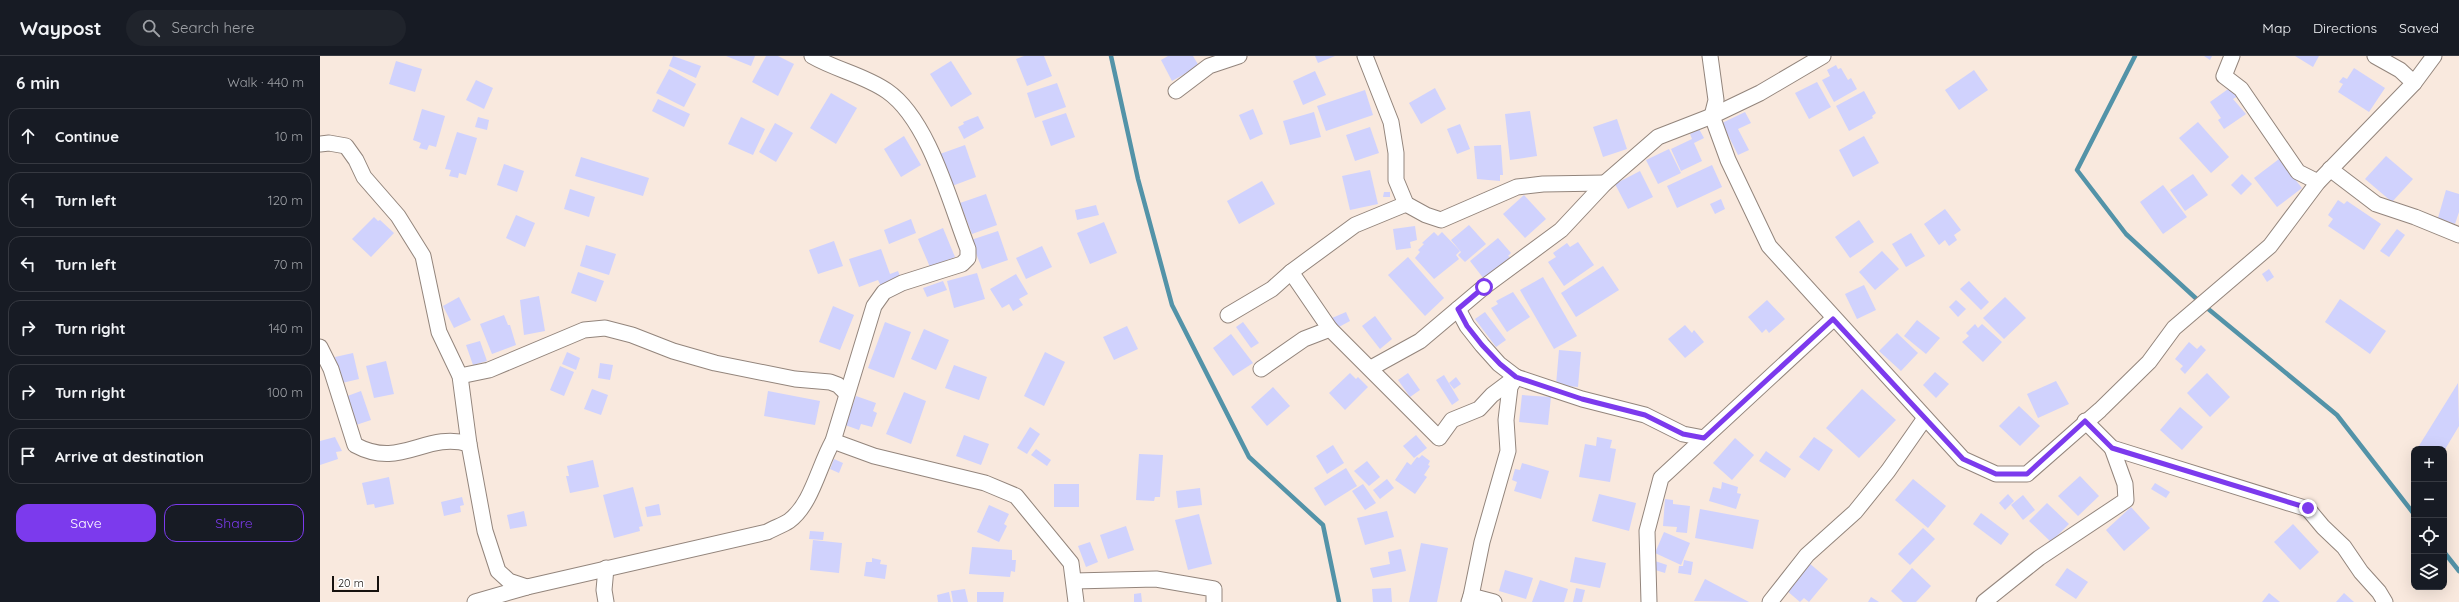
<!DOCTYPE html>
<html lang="en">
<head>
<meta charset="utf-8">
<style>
	:root { --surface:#171b24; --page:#20242c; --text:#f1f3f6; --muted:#9ea1a6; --line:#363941; --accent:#7c3aed }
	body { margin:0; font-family:Quicksand,sans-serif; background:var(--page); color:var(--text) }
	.controls { position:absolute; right:12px; bottom:12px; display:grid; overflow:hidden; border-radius:8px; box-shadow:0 4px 16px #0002 }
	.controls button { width:36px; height:36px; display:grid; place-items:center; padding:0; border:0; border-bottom:1px solid var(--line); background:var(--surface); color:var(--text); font:20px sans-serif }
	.scale { position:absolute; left:12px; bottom:10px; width:47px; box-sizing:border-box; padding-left:4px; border:2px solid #16110e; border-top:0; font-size:11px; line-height:14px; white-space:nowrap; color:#16110e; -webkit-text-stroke:3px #fff; paint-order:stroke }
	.stop { position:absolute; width:12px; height:12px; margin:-9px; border:3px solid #7c3aed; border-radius:50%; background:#fff }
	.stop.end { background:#7c3aed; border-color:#fff; box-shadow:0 1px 4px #0008 }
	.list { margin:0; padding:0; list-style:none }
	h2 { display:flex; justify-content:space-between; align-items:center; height:52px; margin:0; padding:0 16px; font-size:17px }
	h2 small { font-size:13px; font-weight:400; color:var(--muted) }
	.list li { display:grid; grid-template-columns:26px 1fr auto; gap:12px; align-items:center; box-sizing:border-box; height:56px; margin:0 8px 8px; padding:0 8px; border:1px solid var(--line); border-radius:12px }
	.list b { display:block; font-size:15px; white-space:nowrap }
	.list em { font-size:13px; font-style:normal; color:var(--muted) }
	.actions { display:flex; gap:8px; padding:12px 16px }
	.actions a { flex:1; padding:9px 0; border:1px solid var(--accent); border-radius:12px; text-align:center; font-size:14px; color:var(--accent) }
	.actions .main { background:var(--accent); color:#fff }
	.icon { flex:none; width:22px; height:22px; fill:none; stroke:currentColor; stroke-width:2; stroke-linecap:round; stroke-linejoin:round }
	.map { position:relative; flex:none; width:2139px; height:546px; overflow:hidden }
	header { display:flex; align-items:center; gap:24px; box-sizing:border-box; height:56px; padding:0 20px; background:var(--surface); border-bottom:1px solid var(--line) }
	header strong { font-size:19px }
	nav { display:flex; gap:22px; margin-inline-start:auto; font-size:14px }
	.search { width:280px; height:36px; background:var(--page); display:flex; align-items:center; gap:10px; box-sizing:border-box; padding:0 14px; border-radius:22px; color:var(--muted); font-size:15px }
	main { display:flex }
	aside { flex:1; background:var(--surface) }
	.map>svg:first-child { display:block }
</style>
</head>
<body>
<header>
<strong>Waypost</strong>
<div class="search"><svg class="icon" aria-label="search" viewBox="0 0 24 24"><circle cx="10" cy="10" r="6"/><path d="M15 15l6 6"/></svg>Search here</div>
<nav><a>Map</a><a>Directions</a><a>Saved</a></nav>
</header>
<main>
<aside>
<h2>6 min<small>Walk · 440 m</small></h2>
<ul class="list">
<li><svg class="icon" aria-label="ahead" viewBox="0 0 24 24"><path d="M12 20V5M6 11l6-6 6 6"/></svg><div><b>Continue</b></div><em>10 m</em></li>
<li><svg class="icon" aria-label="left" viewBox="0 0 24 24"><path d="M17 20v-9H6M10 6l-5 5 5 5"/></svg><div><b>Turn left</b></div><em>120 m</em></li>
<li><svg class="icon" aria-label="left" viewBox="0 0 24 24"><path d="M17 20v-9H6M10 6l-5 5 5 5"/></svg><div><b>Turn left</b></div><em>70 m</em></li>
<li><svg class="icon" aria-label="right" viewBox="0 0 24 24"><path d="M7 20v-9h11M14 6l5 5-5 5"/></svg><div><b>Turn right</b></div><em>140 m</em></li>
<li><svg class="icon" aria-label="right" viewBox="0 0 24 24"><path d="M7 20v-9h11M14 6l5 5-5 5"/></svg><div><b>Turn right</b></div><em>100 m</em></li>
<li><svg class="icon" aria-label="arrive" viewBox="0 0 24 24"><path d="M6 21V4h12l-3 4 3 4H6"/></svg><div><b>Arrive at destination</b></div></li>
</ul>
<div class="actions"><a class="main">Save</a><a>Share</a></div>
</aside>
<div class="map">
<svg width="2139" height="546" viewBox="0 0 2139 546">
	<rect width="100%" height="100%" fill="#f9e9de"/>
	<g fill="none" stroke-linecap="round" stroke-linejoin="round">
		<!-- stream -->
		<g stroke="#5393a8" stroke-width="4.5">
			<polyline points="791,0 818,123 852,249 929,401 1003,469 1019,546"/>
			<polyline points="1815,0 1757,114 1806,178 1881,247 2017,359 2094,458"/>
			<polyline points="2124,496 2139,515"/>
		</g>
	</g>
	<!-- building -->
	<g fill="#d0d2fd">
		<polygon points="353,0 381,10 376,22 349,10"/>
		<polygon points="406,0 435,0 431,10"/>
		<polygon points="446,0 458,0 474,8 458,40 432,26"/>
		<polygon points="704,0 724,0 732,20 707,30 696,3"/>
		<polygon points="848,0 873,0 879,10 852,25 841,4"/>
		<polygon points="995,0 1015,0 998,7"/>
		<polygon points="1884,0 1892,0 1890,4"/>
		<polygon points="1975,0 1999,0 1993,11"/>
		<polygon points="76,5 102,13 95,36 69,28"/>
		<polygon points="631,5 652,38 631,51 610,18"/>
		<polygon points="1516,9 1518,13 1521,12 1528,24 1531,22 1537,33 1514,46 1502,24 1510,20 1507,14"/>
		<polygon points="2034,12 2065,32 2049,56 2018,36 2023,28 2019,26 2023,21 2027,23"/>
		<polygon points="349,13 376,28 364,51 336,37"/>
		<polygon points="1654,14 1668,34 1639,54 1625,34"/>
		<polygon points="995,15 1006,39 983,49 973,25"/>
		<polygon points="156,24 173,32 164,53 146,44"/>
		<polygon points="1497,26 1511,51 1489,63 1475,37"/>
		<polygon points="737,27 746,51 715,62 707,37"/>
		<polygon points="1911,31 1918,40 1913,43 1926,58 1904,73 1898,64 1901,62 1890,46"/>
		<polygon points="1115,32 1126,53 1101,68 1089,47"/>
		<polygon points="1045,34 1053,59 1006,75 997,50"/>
		<polygon points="1544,35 1556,57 1552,60 1553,62 1529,75 1516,50"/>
		<polygon points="511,37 537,52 516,88 490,72"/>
		<polygon points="338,43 370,58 364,71 332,55"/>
		<polygon points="102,53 125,60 116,91 109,89 107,94 99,92 101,87 93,84"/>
		<polygon points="933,53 943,78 930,84 919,59"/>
		<polygon points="1210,55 1217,100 1190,104 1185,58"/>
		<polygon points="994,56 1001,81 970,89 963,65"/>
		<polygon points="1425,56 1431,67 1418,73 1429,94 1418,99 1402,67"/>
		<polygon points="746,57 755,81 731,90 722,65"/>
		<polygon points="658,60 664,72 644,83 638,71 644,68 643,66"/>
		<polygon points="158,61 169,64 167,74 155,71"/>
		<polygon points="421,61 445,73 433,99 408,88"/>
		<polygon points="1297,63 1307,93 1283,101 1273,71"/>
		<polygon points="1878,66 1909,101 1891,117 1859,82"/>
		<polygon points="455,67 473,77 456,106 439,96"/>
		<polygon points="1140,68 1150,93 1137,98 1127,73"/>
		<polygon points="1050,71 1059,97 1035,105 1026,79"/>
		<polygon points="1379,73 1384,82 1374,87 1382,105 1361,115 1351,93 1372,83 1370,78"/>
		<polygon points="137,76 157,82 146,119 139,117 138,122 129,120 131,114 125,113"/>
		<polygon points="584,80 601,109 581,121 564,93"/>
		<polygon points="1544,80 1559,107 1533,121 1519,94"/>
		<polygon points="645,89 656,121 632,130 620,98"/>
		<polygon points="1181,89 1183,119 1180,119 1180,125 1157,123 1154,90"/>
		<polygon points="1349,93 1361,117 1338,128 1326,104"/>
		<polygon points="2066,100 2093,123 2072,146 2045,123"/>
		<polygon points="261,101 329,122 323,140 255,120"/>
		<polygon points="1959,103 1982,132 1957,151 1934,122"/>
		<polygon points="184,108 204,115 197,136 177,129"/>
		<polygon points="1392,109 1402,131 1357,152 1347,130"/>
		<polygon points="1050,114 1058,148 1030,154 1022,120"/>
		<polygon points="1320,115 1333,141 1308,153 1295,128"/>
		<polygon points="1873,118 1888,139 1865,155 1850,134"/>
		<polygon points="1922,118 1932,128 1921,139 1911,129"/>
		<polygon points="942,125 955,148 919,168 907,145"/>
		<polygon points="1843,129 1867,161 1843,178 1820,146"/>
		<polygon points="250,133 275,141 269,161 244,153"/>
		<polygon points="2126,134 2139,138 2139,156 2135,168 2118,162"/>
		<polygon points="1064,136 1070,136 1070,141 1063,141"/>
		<polygon points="666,138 677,169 652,178 640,147"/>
		<polygon points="1204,139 1226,163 1205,182 1183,158"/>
		<polygon points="1401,143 1405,153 1395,158 1390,148"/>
		<polygon points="2018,144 2024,148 2027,145 2061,168 2044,194 2008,170 2013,163 2008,159"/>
		<polygon points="776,149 779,159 757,164 755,154"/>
		<polygon points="1625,153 1641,174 1634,179 1637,184 1629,190 1625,184 1619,189 1604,168"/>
		<polygon points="196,159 215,167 205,191 186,182"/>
		<polygon points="54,161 58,165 60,164 74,177 51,201 32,183"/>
		<polygon points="591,163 596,177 569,188 564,174"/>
		<polygon points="1539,164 1554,186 1530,202 1515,181"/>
		<polygon points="784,166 797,197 770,208 757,177"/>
		<polygon points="1149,169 1166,188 1145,206 1138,199 1141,196 1131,184"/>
		<polygon points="1095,170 1097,184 1090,186 1091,192 1076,194 1073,173"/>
		<polygon points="623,172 635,201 610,211 598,183"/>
		<polygon points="2077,173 2085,179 2069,201 2060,195"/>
		<polygon points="678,175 688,204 662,213 651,184"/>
		<polygon points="1114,176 1118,180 1122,176 1140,195 1136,199 1139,203 1114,223 1095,202 1100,196 1098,194 1104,188 1102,187"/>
		<polygon points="1591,177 1605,200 1586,211 1572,188"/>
		<polygon points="1178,182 1191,197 1188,200 1190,201 1164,223 1150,205"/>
		<polygon points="514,185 523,210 498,218 489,194"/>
		<polygon points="1258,186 1274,209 1244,230 1228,206 1236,201 1233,197 1247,187 1250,191"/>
		<polygon points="266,189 296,198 289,219 260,210"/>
		<polygon points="722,190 732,211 706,223 696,202"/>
		<polygon points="561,193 570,218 578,215 581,223 561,230 558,224 539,231 529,203"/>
		<polygon points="1562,195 1579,213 1555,234 1539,216"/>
		<polygon points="1088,201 1124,242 1105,260 1068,219"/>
		<polygon points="1283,210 1299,234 1256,261 1241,237"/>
		<polygon points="1949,213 1954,221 1947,226 1942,218"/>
		<polygon points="258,216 284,225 276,246 251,237"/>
		<polygon points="657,217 665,243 634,252 627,225"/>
		<polygon points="696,218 708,238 699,243 703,249 693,255 689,248 682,252 670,233"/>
		<polygon points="1223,221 1257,280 1234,293 1200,234"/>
		<polygon points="623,225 627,234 607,241 603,232"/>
		<polygon points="1649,225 1669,246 1661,254 1640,233"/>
		<polygon points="1544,229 1556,254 1537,263 1525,238"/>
		<polygon points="1193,236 1210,261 1187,276 1171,252 1178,248 1176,245"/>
		<polygon points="219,240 225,275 204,279 200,244"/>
		<polygon points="139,241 151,264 134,272 123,250"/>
		<polygon points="1685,241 1706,262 1684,283 1663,262"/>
		<polygon points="2020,243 2066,275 2050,298 2005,266"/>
		<polygon points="1447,244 1465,263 1449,277 1446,273 1442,277 1428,261"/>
		<polygon points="1636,244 1646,253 1638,261 1629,251"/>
		<polygon points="513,250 534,259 520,294 499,286"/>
		<polygon points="1026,256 1030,265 1017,272 1012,262"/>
		<polygon points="1165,256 1186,284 1176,291 1155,263"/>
		<polygon points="184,259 188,269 190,269 196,289 172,298 160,268"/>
		<polygon points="1055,260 1072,283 1060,293 1042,270"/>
		<polygon points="1597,264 1620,282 1606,298 1584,280"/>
		<polygon points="565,266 591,276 574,322 548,312"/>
		<polygon points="923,266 939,287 931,292 916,271"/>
		<polygon points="1655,268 1658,272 1662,268 1682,286 1663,306 1642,286 1649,280 1646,277"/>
		<polygon points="1365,269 1372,277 1374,274 1384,286 1365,302 1348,283"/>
		<polygon points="807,270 818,293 794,304 783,281"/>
		<polygon points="604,273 629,284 616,314 591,303"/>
		<polygon points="1577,277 1598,297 1581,315 1559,295"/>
		<polygon points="911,278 933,307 913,320 893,292"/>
		<polygon points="160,285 167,305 153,309 146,289"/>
		<polygon points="1869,286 1877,293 1881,289 1886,294 1865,318 1860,313 1863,310 1855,303"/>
		<polygon points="1239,294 1261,296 1258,331 1236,329"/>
		<polygon points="247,296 260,302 256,314 242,308"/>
		<polygon points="725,296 745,306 724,350 704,340"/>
		<polygon points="33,297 39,323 22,327 15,301"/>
		<polygon points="66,305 74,338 54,342 46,310"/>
		<polygon points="280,307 293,309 290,324 278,322"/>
		<polygon points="634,309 667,321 659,344 625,332"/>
		<polygon points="240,310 254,316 244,340 230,334"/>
		<polygon points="1615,316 1629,328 1616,342 1603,329"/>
		<polygon points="1030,317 1036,323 1038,321 1048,331 1025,354 1009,337"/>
		<polygon points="1088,317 1100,334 1090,341 1078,324"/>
		<polygon points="1887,317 1910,341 1890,361 1867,337"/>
		<polygon points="1124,319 1139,344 1132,349 1116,324"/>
		<polygon points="1136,321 1141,328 1134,333 1129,327"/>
		<polygon points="1736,325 1749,348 1718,362 1707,338"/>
		<polygon points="2138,327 2139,370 2124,395 2124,393 2097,393"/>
		<polygon points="953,331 970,350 947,370 931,351"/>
		<polygon points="272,333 288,339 281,359 264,353"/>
		<polygon points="1542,333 1576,364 1539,402 1506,372"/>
		<polygon points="41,335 51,364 33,370 22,342"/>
		<polygon points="448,335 500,345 495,369 444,360"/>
		<polygon points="584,336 606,345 591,388 566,378"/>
		<polygon points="1202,339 1231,341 1228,369 1199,366"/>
		<polygon points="536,340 556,347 553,355 557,357 552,371 541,368 539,374 525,369"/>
		<polygon points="1699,350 1720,370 1700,390 1679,370"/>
		<polygon points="1860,351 1883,371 1862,394 1840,374"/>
		<polygon points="710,371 720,378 707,398 697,392"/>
		<polygon points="644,379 669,388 661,409 636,400"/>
		<polygon points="1096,379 1107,392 1094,402 1083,390"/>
		<polygon points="15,381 22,395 16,396 18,403 0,409 0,385"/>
		<polygon points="1277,381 1292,384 1290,392 1296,393 1290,426 1259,421 1265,388 1276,390"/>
		<polygon points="1494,381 1513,394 1499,415 1479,401"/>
		<polygon points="1415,382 1434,399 1412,424 1393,407"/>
		<polygon points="1013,389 1024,407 1007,418 996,400"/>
		<polygon points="716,393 731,404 727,410 711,399"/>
		<polygon points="1446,395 1471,413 1465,422 1439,405"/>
		<polygon points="819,398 843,399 840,441 835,441 834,445 816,444"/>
		<polygon points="1102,399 1110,405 1108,409 1110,410 1104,419 1107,421 1095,438 1075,424 1087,406 1091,409 1097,401 1099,402"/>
		<polygon points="514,403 523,407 519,417 510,413"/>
		<polygon points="273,404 279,431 250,437 246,420 249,420 247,410"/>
		<polygon points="1047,405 1060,421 1049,430 1034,415"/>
		<polygon points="1202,407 1229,415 1221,443 1194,435 1197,426 1192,424 1195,413 1200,414"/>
		<polygon points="1026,412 1037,430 1005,450 994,432"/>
		<polygon points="1760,420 1779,440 1758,460 1738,440"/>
		<polygon points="69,421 74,448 55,452 54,448 47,449 42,427"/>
		<polygon points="1067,423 1074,432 1060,443 1053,434"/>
		<polygon points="1593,423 1626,450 1608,472 1575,444"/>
		<polygon points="1402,426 1418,431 1417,437 1421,438 1416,453 1389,445 1393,431 1401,433"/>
		<polygon points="1835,427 1850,436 1846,442 1831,433"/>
		<rect x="734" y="428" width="25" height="23"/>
		<polygon points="1043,428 1056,447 1045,454 1032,435"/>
		<polygon points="313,431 323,470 319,471 320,475 294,482 283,439"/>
		<polygon points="880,432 882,449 858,452 856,435"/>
		<polygon points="1279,438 1316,447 1309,475 1272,465"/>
		<polygon points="1688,438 1694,445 1685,454 1679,447"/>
		<polygon points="1703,439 1715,454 1703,464 1691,449"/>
		<polygon points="142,441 144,449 140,450 141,456 124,460 121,446"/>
		<polygon points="1345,443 1353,444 1353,448 1370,450 1367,477 1356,476 1357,471 1343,470"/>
		<polygon points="1727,447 1749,468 1731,486 1709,465"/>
		<polygon points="339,448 341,459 327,461 325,451"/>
		<polygon points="669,449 689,458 684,468 687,470 679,486 657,476"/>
		<polygon points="1811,451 1830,472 1804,495 1786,474"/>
		<polygon points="1380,453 1439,464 1433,493 1375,482"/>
		<polygon points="204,455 207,470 190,473 187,459"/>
		<polygon points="1067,455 1074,481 1045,489 1037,462"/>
		<polygon points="1661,457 1689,478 1681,489 1653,468"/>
		<polygon points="879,458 892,508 868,514 855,464"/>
		<polygon points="1973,468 1999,496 1980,514 1954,486"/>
		<polygon points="806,470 814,494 788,503 780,479"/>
		<polygon points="1603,472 1615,483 1590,509 1578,498"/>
		<polygon points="490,475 504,476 503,484 489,483"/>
		<polygon points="1344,476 1370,487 1361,509 1335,497"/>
		<polygon points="493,484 522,487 519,517 490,514"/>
		<polygon points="770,486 778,506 766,511 758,490"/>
		<polygon points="1101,487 1128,492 1117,546 1089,546"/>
		<polygon points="652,491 692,494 692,504 696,504 695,516 691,515 690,521 649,518"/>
		<polygon points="1081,493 1086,515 1053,522 1050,512 1070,508 1068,496"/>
		<polygon points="1255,501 1286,507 1280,532 1250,526"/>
		<polygon points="552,502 561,504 560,508 567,509 565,523 544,520 546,506 552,506"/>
		<polygon points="1364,504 1373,506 1371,519 1358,517 1359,510 1363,510"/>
		<polygon points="1335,505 1347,509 1345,517 1332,513"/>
		<polygon points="1489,507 1508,523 1489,546 1484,542 1480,546 1466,534"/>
		<polygon points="1592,512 1611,530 1596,546 1583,546 1571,535"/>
		<polygon points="1747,512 1768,526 1756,543 1735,529"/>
		<polygon points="1185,514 1213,522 1206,543 1179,535"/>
		<polygon points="1385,523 1429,546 1374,545"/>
		<polygon points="1220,524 1248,533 1244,546 1212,546"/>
		<polygon points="1071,532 1072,546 1053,546 1052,533"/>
		<polygon points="1256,532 1265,534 1262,546 1253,546"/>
		<polygon points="645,533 648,546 633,546 631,535"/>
		<polygon points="629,536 631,546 618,546 617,539"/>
		<polygon points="657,536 684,536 683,546 657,546"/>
		<polygon points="821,537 822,546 814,546 814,538"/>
		<polygon points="1949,537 1960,546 1942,546"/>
		<polygon points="2024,537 2034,546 2016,546"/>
		<polygon points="1551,541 1559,546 1548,546"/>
	</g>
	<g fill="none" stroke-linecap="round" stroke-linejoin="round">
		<!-- street casing -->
		<g stroke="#93857c" stroke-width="17">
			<g id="street">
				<polyline points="1045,0 1071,66 1076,97 1076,124 1086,148 1106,159 1121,164 1197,131 1223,128 1285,127"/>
				<polyline points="1390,0 1396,44 1392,60 1408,104 1449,190 1643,403 1676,418 1707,418 1780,354 1829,306 1854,272 1950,190 1998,126 2094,27 2114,0"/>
				<polyline points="1912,0 1904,20 1921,33 1978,116 1998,126"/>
				<polyline points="2055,0 2080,14 2094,27"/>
				<polyline points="856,35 889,10 919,0"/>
				<polyline points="0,88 9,87 26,90 36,104 44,121 78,160 103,200 119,276 140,320 149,388 165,475 178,515 189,525 207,531"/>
				<polyline points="2010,113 2056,148 2095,161 2139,179"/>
				<polyline points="1138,253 1147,270 1162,289 1179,308 1196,321 1262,343 1325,359 1363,378 1384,382"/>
				<polyline points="908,259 952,233 971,216"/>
				<polyline points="1010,273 971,216 1035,169 1086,148"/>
				<path d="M0,291L11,313L35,389C81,414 105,375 149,388"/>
				<polyline points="1051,312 1100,285 1164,231 1241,174 1285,127 1338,81 1392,60 1440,37 1503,0"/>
				<polyline points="941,313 984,283 1010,273 1119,382 1132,364 1159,353 1172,339 1196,321"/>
				<polyline points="140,320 169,314 264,274 285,272 312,279 353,295 395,307 475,323 510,326 518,329 526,337"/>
				<polyline points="1765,365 1792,392 1988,453 2003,471 2024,491 2041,516 2059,536 2065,546"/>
				<polyline points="513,385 554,400 665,427 696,440 751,507 756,546"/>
				<polyline points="754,525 836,523 894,533 894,546"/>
				<polyline points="1151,540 1162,486 1188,395 1186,364 1190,331 1196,321"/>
				<path d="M155,546L207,531L447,476C454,472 463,469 469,465C492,448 499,409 513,385L554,250L564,236L582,227L642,208L648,202V193C630,147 609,64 567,35C544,19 516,14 492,0"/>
				<polyline points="286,546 284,534 286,512"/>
				<polyline points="1149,546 1151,540 1174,546"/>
				<polyline points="1329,546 1327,475 1341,422 1513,263"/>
				<polyline points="1450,546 1487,499 1535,456 1568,415 1605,362"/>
				<polyline points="1664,546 1719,502 1806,444 1805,428 1792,392"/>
			</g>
		</g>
		<!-- street -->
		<use href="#street" stroke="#fff" stroke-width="15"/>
	</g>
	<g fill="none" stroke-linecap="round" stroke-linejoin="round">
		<!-- route -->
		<polyline stroke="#7c3aed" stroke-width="5" points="1164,231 1138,253 1147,270 1162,289 1180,308 1196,321 1262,343 1325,359 1363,378 1384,382 1513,263 1643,403 1676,418 1707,418 1765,365 1792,392 1988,452"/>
	</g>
</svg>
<div class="controls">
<button>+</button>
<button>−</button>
<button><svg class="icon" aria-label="locate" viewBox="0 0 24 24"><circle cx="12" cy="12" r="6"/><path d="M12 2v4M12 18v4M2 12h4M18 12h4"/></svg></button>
<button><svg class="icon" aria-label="layers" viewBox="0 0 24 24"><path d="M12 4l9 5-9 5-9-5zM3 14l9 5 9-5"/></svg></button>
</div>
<div class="scale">20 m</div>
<div class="stop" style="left:1164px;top:231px"></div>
<div class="stop end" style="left:1988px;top:452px"></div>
</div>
</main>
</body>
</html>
